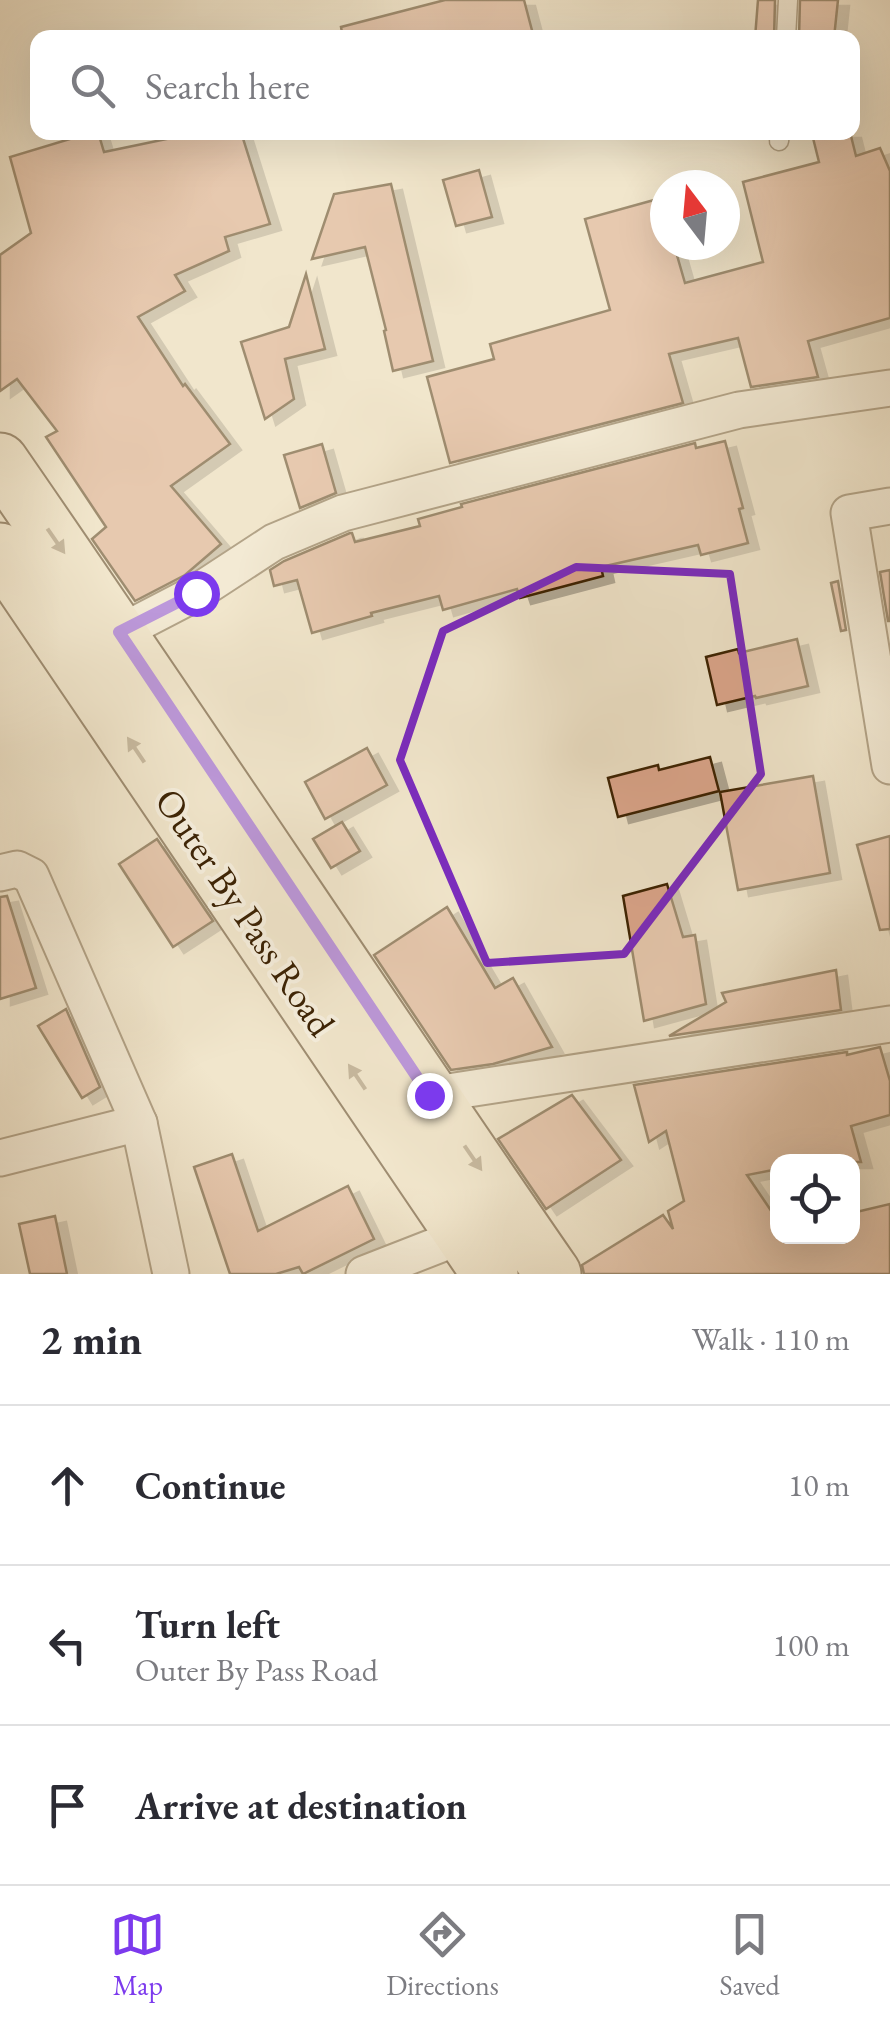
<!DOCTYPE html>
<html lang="en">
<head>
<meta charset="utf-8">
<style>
	:root { --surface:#fff; --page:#f2f2f3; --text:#2b2b33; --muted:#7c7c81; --line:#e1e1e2; --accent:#7c3aed }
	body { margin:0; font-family:"EB Garamond",serif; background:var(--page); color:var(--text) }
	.controls { position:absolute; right:30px; bottom:30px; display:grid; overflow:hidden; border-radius:20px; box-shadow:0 10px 40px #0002 }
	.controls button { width:90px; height:90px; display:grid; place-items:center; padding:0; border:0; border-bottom:2px solid var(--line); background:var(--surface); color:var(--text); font:50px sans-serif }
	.compass { position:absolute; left:650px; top:170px; width:90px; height:90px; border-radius:50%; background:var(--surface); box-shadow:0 10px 40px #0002; rotate:344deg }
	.stop { position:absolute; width:30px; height:30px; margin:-22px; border:8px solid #7c3aed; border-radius:50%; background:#fff }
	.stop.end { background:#7c3aed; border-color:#fff; box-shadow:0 2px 10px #0008 }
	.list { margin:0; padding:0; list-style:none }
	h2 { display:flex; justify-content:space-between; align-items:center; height:130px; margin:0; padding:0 40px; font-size:42px }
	h2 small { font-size:32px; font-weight:400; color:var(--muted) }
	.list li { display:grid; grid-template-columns:65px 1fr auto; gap:30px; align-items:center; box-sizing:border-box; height:160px; padding:0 40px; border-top:2px solid var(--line) }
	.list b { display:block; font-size:38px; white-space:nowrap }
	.list p { margin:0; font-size:32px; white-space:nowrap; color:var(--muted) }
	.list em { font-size:32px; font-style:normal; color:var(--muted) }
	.icon { flex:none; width:55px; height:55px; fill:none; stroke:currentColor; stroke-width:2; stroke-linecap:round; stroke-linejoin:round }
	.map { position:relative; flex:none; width:890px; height:1274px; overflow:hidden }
	.search { position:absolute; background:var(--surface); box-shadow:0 10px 40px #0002; left:30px; right:30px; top:30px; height:110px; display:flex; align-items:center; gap:25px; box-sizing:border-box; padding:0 35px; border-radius:20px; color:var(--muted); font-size:38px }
	.sheet { height:610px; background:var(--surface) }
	nav { display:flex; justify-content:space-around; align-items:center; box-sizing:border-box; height:140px; border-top:2px solid var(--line); background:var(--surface); font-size:28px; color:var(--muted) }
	nav a { display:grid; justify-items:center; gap:5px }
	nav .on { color:var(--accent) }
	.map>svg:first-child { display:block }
</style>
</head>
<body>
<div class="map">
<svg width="890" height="1274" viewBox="0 0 890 1274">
	<defs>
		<filter id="shadow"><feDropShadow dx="11" dy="6" stdDeviation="0" flood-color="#0004"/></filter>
	</defs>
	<rect width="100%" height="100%" fill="#f1e6cc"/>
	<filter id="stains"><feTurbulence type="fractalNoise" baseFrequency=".002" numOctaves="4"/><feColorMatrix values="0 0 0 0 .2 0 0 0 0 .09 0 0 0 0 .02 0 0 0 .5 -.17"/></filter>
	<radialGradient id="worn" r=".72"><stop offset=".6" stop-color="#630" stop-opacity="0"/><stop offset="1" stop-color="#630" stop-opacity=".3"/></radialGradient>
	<!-- building -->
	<g fill="#dca68c" stroke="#3c2305" stroke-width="2.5" filter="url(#shadow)">
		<polygon points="445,0 524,0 534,38 343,38 341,27"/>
		<polygon points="758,0 775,0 774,38 755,38"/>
		<polygon points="800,0 838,0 834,38 799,38"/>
		<polygon points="93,132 98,132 104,152 200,132 241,132 270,224 225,237 229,251 175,275 185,291 138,317 183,386 185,384 230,444 171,486 221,544 185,575 135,601 92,539 106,527 46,437 57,431 17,379 0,391 0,255 31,233 10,157"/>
		<polygon points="835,132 850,132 856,156 880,148 890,171 890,318 808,341 818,377 751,387 738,338 669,354 683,403 450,463 427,377 494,359 490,344 610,310 585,219 665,197 665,245 674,245 685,283 763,262 743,182 819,162 813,138"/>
		<polygon points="479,170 492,217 456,226 443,180"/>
		<polygon points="391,184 433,361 393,371 384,331 386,330 365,247 312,259 334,194"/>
		<polygon points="306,274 325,349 285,359 294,399 265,419 241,342 289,327"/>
		<polygon points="725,441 743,508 739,509 748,543 701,555 698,545 601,567 603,576 520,598 517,589 443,610 439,596 371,613 372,616 312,633 297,580 274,586 270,570 284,561 350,533 352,533 355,542 420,526 418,519 462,507 461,504 695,443 696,448"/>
		<polygon points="322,444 336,493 300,508 284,455"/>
		<polygon points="890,570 890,621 888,621 880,572"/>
		<polygon points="838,581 846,630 841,631 831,583"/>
		<polygon points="797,639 808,686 756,698 755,696 717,705 706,657 738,649 739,653"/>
		<polygon points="367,748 387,785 325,819 305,782"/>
		<polygon points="710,757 719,791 618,817 608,778 658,765 659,770"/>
		<polygon points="813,776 830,873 738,890 720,792"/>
		<polygon points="342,822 360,851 331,868 313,839"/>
		<polygon points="890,836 890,929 880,930 857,845"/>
		<polygon points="157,839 213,921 173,947 119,864"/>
		<polygon points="667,884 683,937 695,935 706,1004 644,1021 623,896"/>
		<polygon points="7,896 36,988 0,999 0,897"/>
		<polygon points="447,907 495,988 513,978 552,1047 493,1064 451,1070 374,955"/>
		<polygon points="836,970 841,1010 669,1036 726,1002 722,993"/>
		<polygon points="66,1009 100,1087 82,1098 38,1026"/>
		<polygon points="880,1047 890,1081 890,1115 851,1126 861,1162 778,1162 778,1169 747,1175 778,1221 778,1236 852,1236 852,1213 890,1204 890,1274 584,1274 582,1265 663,1215 673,1229 668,1211 684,1201 666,1131 649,1142 634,1085 847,1052 847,1055"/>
		<polygon points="572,1095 621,1160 546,1209 498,1139"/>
		<polygon points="232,1154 258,1231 348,1186 374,1239 303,1274 299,1267 276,1274 230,1274 194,1167"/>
		<polygon points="55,1216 67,1274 30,1274 19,1224"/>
	</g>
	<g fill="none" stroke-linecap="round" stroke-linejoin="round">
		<!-- service casing -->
		<g stroke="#695437" stroke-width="21">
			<g id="service">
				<polyline points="786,38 788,0"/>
				<polyline points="779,141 780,132"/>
			</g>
		</g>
		<!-- minor casing -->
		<g stroke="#695437" stroke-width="39">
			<g id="minor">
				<polyline points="890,506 849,513 890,766"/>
				<polyline points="119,633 196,593 274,542 343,513 739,410 890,388"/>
				<polyline points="0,873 17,869 31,876 139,1123 171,1274"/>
				<polyline points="429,1095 890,1024"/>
				<polyline points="0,1158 139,1123"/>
				<polyline points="364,1274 464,1235"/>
			</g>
		</g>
		<!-- primary casing -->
		<g stroke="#3c2305" stroke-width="59">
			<g id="primary">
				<path d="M0,461C187,731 367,1005 553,1274"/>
				<polyline points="0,551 490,1274"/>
			</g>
		</g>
		<!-- service -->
		<use href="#service" stroke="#f6efde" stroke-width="18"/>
		<!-- minor -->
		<use href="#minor" stroke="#f6efde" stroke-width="35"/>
		<!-- primary -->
		<use href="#primary" stroke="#f1e6cc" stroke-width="55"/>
	</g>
	<!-- one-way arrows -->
	<defs><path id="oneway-solid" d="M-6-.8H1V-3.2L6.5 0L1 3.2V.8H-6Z" transform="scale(2.5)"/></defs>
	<g fill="#968468">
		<use href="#oneway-solid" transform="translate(56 541) rotate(55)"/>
		<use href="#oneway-solid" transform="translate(136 750) rotate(-124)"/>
		<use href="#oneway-solid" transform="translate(357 1077) rotate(-124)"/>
		<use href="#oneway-solid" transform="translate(473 1158) rotate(55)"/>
	</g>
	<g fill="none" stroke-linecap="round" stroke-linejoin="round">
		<!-- route -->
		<polyline stroke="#7c3aed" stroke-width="12" points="196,593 119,632 429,1095"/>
	</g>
	<!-- marked area -->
	<path d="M0 0H890V1274H0ZM576,567L730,574L761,774L624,954L487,963L400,760L443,631Z" fill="#f1e6cc" fill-opacity=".55" fill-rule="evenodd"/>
	<path fill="none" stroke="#7b2cbf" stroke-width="8" stroke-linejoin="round" d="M576,567L730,574L761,774L624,954L487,963L400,760L443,631Z"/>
	<g text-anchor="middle" stroke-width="8" stroke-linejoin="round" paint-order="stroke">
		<!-- street labels -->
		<g font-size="38" fill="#3c2305" stroke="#f6efde">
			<text transform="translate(245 912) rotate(56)" y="13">Outer By Pass Road</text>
		</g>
	</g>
	<rect width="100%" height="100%" filter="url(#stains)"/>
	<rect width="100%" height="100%" fill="url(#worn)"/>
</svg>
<div class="controls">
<button><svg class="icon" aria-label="locate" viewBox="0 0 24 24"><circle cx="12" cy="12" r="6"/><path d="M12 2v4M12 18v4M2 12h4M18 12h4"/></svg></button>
</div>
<svg class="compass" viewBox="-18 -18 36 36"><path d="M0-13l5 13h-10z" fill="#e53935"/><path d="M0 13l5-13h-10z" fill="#7c7c81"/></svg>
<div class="stop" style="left:196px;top:593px"></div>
<div class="stop end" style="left:429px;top:1095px"></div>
<div class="search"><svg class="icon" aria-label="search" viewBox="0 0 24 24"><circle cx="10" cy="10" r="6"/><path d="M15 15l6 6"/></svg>Search here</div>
</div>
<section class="sheet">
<h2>2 min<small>Walk · 110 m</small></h2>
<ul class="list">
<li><svg class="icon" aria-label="ahead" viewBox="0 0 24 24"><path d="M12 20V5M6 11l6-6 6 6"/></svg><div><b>Continue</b></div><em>10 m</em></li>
<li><svg class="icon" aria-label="left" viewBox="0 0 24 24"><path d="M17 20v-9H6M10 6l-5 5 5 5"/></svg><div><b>Turn left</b><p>Outer By Pass Road</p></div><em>100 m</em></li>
<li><svg class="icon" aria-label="arrive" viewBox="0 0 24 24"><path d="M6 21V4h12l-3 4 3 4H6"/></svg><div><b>Arrive at destination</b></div></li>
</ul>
</section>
<nav>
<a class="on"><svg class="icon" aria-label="map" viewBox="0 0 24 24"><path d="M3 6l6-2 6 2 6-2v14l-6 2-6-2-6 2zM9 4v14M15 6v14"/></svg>Map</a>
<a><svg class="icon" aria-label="directions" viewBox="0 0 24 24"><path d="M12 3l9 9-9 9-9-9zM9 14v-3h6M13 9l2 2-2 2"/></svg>Directions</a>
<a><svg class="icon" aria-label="saved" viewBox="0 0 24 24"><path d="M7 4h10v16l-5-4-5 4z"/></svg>Saved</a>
</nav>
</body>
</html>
